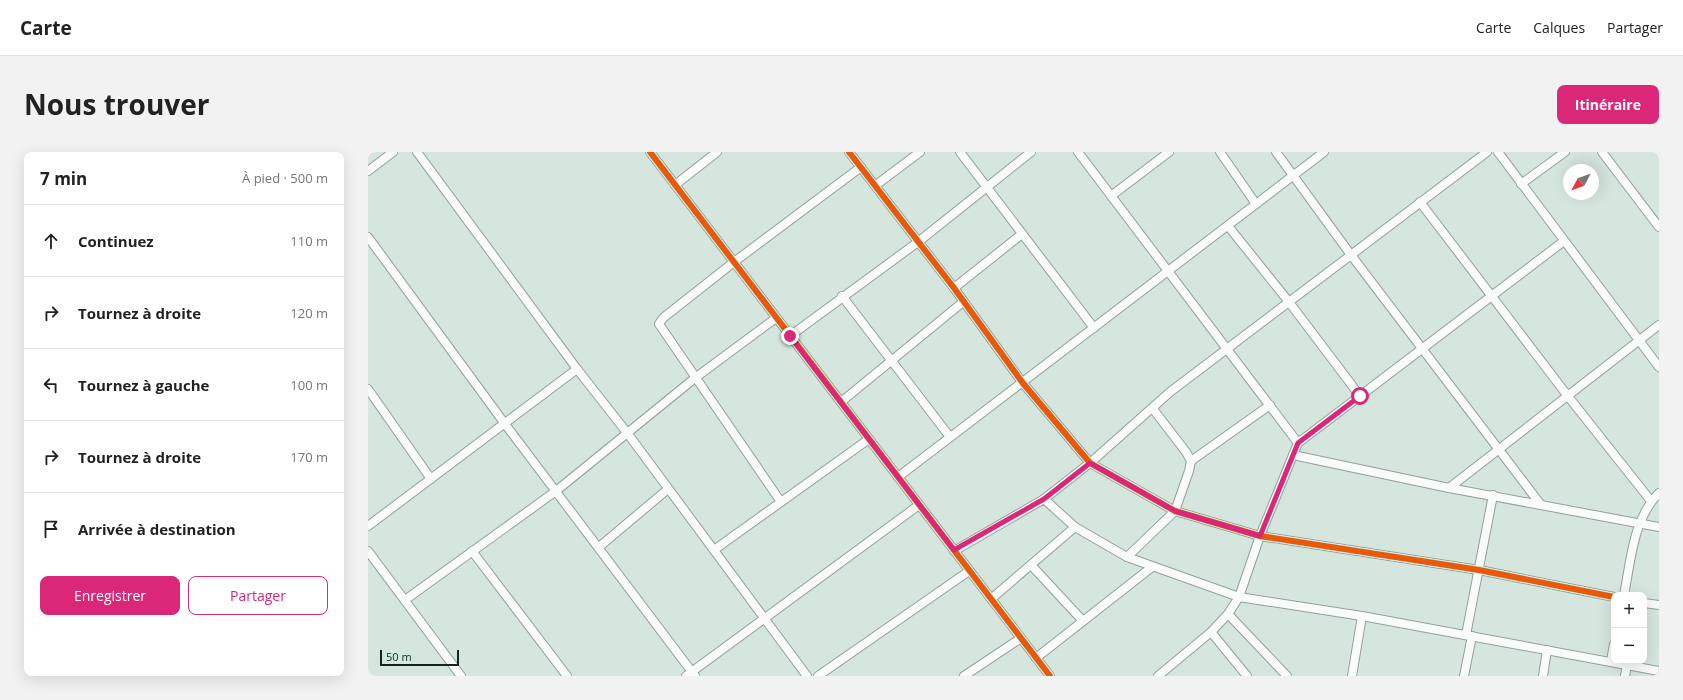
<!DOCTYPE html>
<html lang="fr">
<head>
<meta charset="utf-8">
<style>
	:root { --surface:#fff; --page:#f2f2f2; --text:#222; --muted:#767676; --line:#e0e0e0; --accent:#db2777 }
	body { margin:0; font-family:"Open Sans",sans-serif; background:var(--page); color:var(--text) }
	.controls { position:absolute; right:12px; bottom:12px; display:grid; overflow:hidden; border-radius:8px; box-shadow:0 4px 16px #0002 }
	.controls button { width:36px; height:36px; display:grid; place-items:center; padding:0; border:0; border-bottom:1px solid var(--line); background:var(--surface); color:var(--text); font:20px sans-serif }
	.compass { position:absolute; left:1195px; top:12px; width:36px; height:36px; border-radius:50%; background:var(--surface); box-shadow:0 4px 16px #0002; rotate:229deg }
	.scale { position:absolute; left:12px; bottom:10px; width:79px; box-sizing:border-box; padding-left:4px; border:2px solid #17231d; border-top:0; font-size:11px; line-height:14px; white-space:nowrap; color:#17231d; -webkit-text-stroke:3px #ceedde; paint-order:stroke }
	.stop { position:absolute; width:12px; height:12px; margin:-9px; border:3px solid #db2777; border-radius:50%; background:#fff }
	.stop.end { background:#db2777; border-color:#fff; box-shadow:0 1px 4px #0008 }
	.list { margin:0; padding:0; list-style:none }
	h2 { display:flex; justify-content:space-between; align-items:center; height:52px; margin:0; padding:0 16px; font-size:17px }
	h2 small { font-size:13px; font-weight:400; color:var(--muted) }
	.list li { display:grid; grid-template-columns:26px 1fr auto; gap:12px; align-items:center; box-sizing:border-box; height:72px; padding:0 16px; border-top:1px solid var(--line) }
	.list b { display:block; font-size:15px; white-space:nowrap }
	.list em { font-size:13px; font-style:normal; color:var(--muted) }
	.actions { display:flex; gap:8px; padding:12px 16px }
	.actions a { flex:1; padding:9px 0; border:1px solid var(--accent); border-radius:8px; text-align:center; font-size:14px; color:var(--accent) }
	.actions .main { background:var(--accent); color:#fff }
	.icon { flex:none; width:22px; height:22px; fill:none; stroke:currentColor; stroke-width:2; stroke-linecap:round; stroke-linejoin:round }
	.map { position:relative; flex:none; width:1291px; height:524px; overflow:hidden; border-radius:8px }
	header { display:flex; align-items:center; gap:24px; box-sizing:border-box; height:56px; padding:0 20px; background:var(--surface); border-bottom:1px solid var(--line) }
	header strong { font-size:19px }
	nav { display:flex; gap:22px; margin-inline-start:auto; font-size:14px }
	.intro { display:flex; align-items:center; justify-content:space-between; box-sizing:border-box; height:96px; padding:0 24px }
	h1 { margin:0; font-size:28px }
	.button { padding:10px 18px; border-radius:8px; background:var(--accent); color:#fff; font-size:14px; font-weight:700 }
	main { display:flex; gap:24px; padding:0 24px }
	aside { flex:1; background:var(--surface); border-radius:8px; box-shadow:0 4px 16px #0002 }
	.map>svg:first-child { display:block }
</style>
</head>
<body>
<header>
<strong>Carte</strong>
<nav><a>Carte</a><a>Calques</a><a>Partager</a></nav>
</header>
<div class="intro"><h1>Nous trouver</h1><a class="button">Itinéraire</a></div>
<main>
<aside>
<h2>7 min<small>À pied · 500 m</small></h2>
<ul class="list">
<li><svg class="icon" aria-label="ahead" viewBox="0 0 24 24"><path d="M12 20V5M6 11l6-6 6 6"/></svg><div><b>Continuez</b></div><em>110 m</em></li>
<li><svg class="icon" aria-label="right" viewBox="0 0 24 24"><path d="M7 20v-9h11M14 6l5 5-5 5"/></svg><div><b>Tournez à droite</b></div><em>120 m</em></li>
<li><svg class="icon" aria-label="left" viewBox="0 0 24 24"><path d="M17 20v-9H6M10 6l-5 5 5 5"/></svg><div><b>Tournez à gauche</b></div><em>100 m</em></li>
<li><svg class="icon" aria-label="right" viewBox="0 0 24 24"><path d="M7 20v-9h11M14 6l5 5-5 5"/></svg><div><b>Tournez à droite</b></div><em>170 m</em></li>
<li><svg class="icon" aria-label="arrive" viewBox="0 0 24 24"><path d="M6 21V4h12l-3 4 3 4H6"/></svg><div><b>Arrivée à destination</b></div></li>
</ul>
<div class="actions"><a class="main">Enregistrer</a><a>Partager</a></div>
</aside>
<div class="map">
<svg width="1291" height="524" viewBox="0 0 1291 524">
	<rect width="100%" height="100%" fill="#d5e6de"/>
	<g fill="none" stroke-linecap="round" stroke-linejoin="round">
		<!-- street casing -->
		<g stroke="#93a09a" stroke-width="10">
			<g id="street">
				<polyline points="49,0 209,217 260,282 439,524"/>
				<polyline points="282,0 682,524"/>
				<polyline points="481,0 586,136 654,230 722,311 807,359 892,384 1111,418 1246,445"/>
				<polyline points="592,0 726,176"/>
				<polyline points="710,0 930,291"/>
				<polyline points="852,0 888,52"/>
				<polyline points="908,0 983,103 1173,353"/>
				<polyline points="1130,0 1291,215"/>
				<polyline points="1234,0 1291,75"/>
				<polyline points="0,19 25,0"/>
				<polyline points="1153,32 1197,0"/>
				<polyline points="307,33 349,0"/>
				<polyline points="508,33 552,0"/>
				<polyline points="743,44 801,0"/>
				<polyline points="1052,50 1199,243 1283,349"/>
				<polyline points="860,74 921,150 992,244"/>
				<polyline points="0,85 137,272 327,524"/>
				<polyline points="586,136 654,82"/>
				<polyline points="474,144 582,285"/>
				<polyline points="422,184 550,90 663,0"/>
				<polyline points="0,237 63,327"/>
				<polyline points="473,250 595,150"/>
				<polyline points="925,303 1081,336 1291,375"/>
				<polyline points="823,309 902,253"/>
				<polyline points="530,325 956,0"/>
				<polyline points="1081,336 1291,173"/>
				<polyline points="676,347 722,311 802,240 1119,0"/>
				<polyline points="413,350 291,172 295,166 366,110 493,15"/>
				<polyline points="0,374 209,217"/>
				<polyline points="231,395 300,337"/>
				<polyline points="346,398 501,287"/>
				<polyline points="0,399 93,524"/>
				<polyline points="104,399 199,524"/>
				<polyline points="586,399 676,347 707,375 759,405 871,445 994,464 1291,519"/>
				<polyline points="759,405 807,359 821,319 823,309 818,300 785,257"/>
				<polyline points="663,413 715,469"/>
				<path d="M1256,443C1263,408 1265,367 1291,341"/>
				<polyline points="623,447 707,375"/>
				<polyline points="37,448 188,339 327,226 408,166"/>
				<polyline points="1276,451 1291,453"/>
				<polyline points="860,462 919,524"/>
				<polyline points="843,480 879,524"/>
				<polyline points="1098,483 1125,343"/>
				<polyline points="668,506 784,415"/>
				<polyline points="1243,509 1246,492"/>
				<polyline points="318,524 551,353"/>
				<polyline points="450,524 601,419"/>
				<polyline points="596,524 653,486"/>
				<polyline points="790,524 843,480 860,462 871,445 892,384 930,291 1196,89"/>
				<polyline points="984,524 994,464"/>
				<polyline points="1096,524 1104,484"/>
				<polyline points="1175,524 1179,498"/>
				<polyline points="1257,524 1259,512"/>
			</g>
		</g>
		<!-- street -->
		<use href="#street" stroke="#f9fbfa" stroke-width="8"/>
		<!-- cycleway casing -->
		<g stroke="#ceedde" stroke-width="8">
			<g id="cycleway">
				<polyline points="282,0 682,524"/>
				<polyline points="481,0 586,136 654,230 722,311 807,359 892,384 1111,418 1246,445"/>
			</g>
		</g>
		<!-- cycleway -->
		<use href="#cycleway" stroke="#e8590c" stroke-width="6"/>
	</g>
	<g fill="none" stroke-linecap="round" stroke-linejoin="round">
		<!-- route -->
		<polyline stroke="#db2777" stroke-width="5" points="422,184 586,398 676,347 722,311 807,359 892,384 930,291 992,244"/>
	</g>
</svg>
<div class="controls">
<button>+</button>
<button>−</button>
</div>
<svg class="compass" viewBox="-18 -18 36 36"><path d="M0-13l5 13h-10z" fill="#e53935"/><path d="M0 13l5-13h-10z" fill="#767676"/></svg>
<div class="scale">50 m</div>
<div class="stop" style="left:992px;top:244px"></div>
<div class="stop end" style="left:422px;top:184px"></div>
</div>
</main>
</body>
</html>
